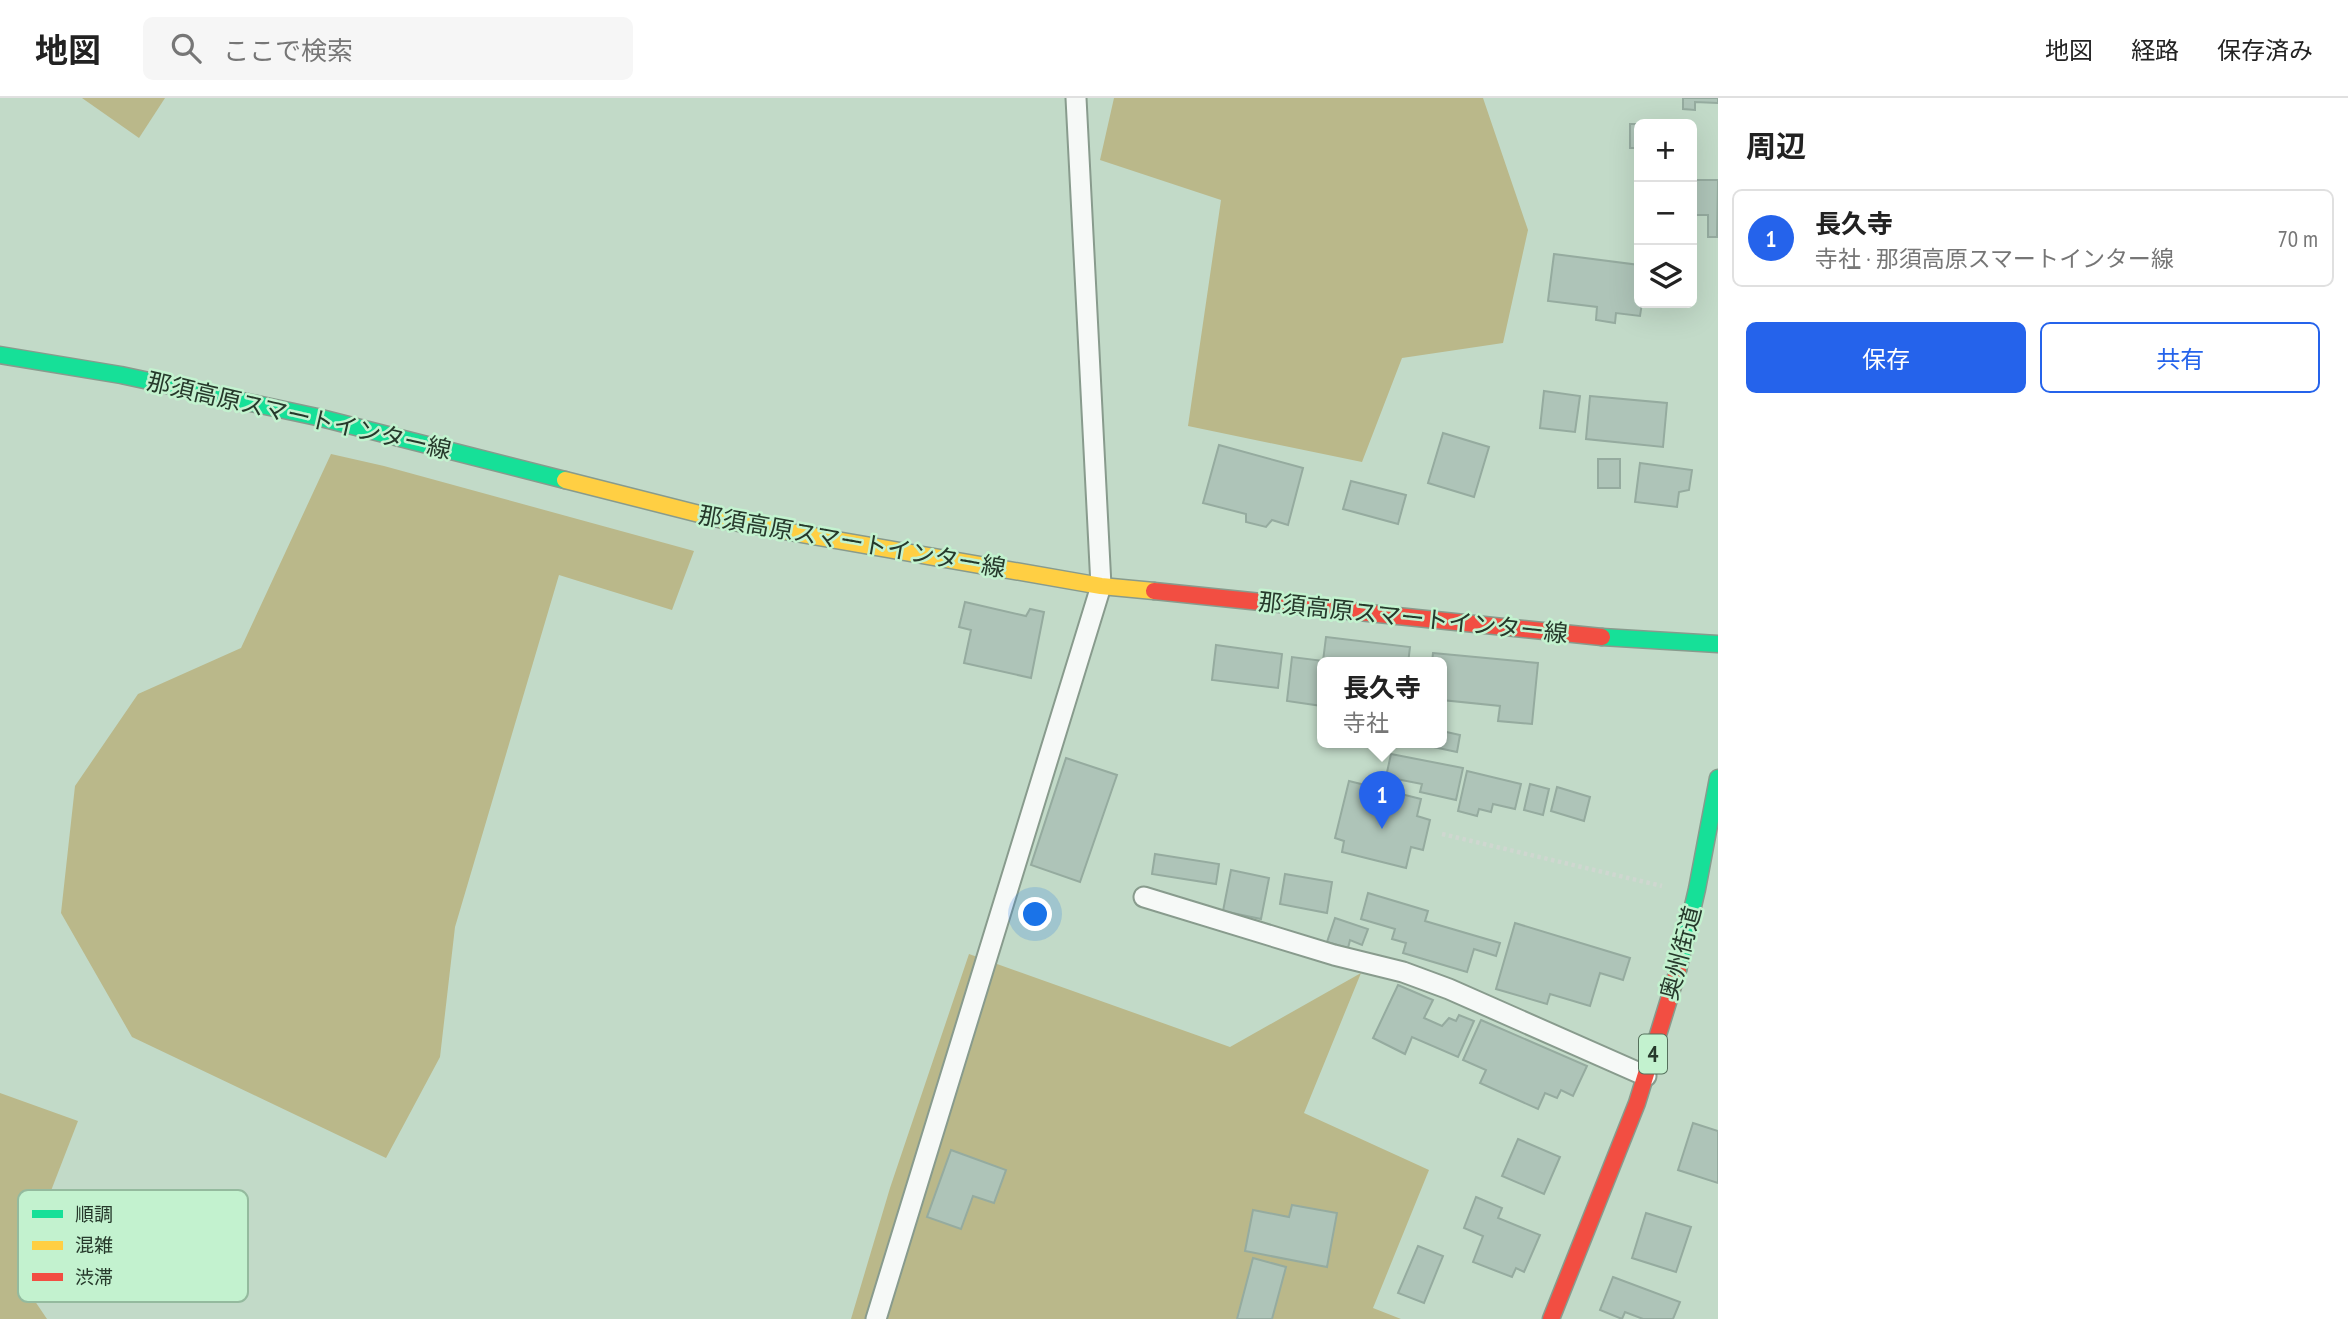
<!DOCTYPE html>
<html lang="ja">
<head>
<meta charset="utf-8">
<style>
	:root { --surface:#fff; --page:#f6f6f6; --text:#222; --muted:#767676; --line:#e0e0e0; --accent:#2563eb }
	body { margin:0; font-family:"PT Sans Narrow","Noto Sans JP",sans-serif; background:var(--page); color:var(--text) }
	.controls { position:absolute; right:21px; top:21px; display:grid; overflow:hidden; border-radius:10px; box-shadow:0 7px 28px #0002 }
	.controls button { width:63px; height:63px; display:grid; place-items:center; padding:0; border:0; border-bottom:2px solid var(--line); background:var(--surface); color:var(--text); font:35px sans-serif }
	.you { position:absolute; left:1036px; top:817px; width:24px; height:24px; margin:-18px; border:5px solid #fff; border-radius:50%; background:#1a73e8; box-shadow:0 0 0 10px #1a73e833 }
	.badge { display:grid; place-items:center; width:46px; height:46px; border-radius:50%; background:var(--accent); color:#fff; font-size:23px; font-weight:700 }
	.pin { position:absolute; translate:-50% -58px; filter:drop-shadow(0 2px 4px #0008) }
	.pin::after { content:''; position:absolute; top:37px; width:24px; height:21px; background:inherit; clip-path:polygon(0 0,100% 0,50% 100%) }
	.popup { position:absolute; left:1317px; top:559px; width:130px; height:91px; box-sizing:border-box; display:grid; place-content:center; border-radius:10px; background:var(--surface); filter:drop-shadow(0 2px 5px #0005); font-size:23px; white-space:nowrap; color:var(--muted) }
	.popup b { font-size:26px; color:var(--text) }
	.popup::after { content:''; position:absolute; left:50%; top:100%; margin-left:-14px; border:14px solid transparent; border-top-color:var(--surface) }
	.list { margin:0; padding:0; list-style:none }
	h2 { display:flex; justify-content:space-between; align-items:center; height:91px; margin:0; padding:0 28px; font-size:30px }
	h2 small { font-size:23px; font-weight:400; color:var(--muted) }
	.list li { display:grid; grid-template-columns:46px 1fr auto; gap:21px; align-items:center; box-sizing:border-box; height:98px; margin:0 14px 14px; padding:0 14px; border:2px solid var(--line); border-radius:10px }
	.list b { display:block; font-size:26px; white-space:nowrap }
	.list p { margin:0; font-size:23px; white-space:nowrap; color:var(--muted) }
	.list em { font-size:23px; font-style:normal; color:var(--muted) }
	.actions { display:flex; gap:14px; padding:21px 28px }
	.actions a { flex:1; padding:16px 0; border:2px solid var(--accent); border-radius:10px; text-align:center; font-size:24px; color:var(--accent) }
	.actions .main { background:var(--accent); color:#fff }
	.icon { flex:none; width:38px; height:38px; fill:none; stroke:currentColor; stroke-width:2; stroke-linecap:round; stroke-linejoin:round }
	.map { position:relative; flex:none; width:1718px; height:1221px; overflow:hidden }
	header { display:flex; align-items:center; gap:42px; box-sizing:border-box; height:98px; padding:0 35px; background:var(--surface); border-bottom:2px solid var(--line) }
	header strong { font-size:33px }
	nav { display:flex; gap:38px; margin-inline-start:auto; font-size:24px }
	.search { width:490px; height:63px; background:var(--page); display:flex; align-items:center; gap:18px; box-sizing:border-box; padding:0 24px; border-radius:10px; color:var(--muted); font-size:26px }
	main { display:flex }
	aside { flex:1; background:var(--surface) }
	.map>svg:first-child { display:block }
</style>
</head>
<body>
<header>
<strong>地図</strong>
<div class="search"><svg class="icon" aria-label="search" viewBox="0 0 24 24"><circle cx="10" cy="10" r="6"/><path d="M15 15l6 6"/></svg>ここで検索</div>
<nav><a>地図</a><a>経路</a><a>保存済み</a></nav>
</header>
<main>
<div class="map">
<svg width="1718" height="1221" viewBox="0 0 1718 1221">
	<rect width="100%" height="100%" fill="#c2dac8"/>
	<!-- forest -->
	<g fill="#bab88a">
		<polygon points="82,0 165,0 139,40"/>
		<polygon points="1114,0 1483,0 1528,132 1503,245 1402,260 1362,364 1188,328 1221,102 1100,62"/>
		<polygon points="331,356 384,368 694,453 672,512 559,477 455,829 440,959 386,1060 132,939 61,815 75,688 138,596 241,550"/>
		<polygon points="969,856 1230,949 1361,875 1304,1015 1429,1072 1373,1210 1401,1221 851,1221 890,1090"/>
		<polygon points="0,995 78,1023 18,1178 47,1221 0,1221"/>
	</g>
	<!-- building -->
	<g fill="#aec4b8" stroke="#95ab9f" stroke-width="2">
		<polygon points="1683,0 1718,0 1718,5 1695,4 1695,12 1683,11"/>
		<polygon points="1630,26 1673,26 1639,26 1639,50 1630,50"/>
		<polygon points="1692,82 1718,82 1717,139 1708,139 1708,117 1692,117"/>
		<polygon points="1554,156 1639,167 1639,205 1642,205 1640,218 1616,215 1615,225 1596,222 1597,209 1548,203"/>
		<polygon points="1544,293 1580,298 1575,334 1540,330"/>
		<polygon points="1590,298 1667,305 1663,349 1586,341"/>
		<polygon points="1443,335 1489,349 1474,399 1428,385"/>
		<polygon points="1219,347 1303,370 1288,427 1272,422 1266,429 1246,424 1246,416 1203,405"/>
		<rect x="1598" y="361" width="22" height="29"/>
		<polygon points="1640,365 1692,372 1689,392 1679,394 1677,409 1635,404"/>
		<polygon points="1351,383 1406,397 1398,426 1343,411"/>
		<polygon points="965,504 1026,518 1030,511 1044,514 1031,580 964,565 971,532 959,529"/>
		<polygon points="1326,539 1410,549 1408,565 1322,565 1322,608 1287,603 1292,559 1323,563"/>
		<polygon points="1216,547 1282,556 1278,590 1212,582"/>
		<polygon points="1433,555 1538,565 1532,626 1498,623 1500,608 1442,602 1442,565 1432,565"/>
		<polygon points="1442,633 1460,637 1457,654 1415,645 1442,645"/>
		<polygon points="1391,656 1463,670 1456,702 1420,694 1422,686 1386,679"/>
		<polygon points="1066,660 1117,677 1080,784 1031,767"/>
		<polygon points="1467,673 1521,686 1515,711 1493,706 1491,714 1479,711 1477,718 1458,713"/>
		<polygon points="1349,683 1421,701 1417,718 1430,722 1423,752 1411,749 1406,770 1342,754 1344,743 1335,740"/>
		<polygon points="1530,686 1549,691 1543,717 1524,712"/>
		<polygon points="1557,689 1590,699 1584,723 1551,713"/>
		<polygon points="1155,756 1219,766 1216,786 1152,776"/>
		<polygon points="1231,772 1269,780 1261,821 1223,813"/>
		<polygon points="1285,776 1332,784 1327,815 1280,806"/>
		<polygon points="1368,795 1428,813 1425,823 1500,845 1496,858 1474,851 1467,874 1403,855 1406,845 1392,841 1395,831 1361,821"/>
		<polygon points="1335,820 1368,831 1362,847 1350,842 1348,850 1327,844"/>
		<polygon points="1515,825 1630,860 1623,882 1600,875 1590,908 1550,896 1547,906 1496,891"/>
		<polygon points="1398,887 1433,902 1424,920 1442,928 1449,920 1456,923 1459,917 1474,923 1458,959 1412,939 1405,956 1373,940"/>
		<polygon points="1481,922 1587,968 1573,998 1561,992 1557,1000 1545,995 1538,1011 1480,985 1486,972 1463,962"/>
		<polygon points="1693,1025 1718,1033 1718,1085 1678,1072"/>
		<polygon points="1518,1041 1560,1059 1544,1096 1502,1078"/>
		<polygon points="951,1052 1006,1072 994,1105 973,1098 961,1131 927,1119"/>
		<polygon points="1476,1099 1502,1110 1498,1120 1540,1137 1524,1174 1516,1170 1512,1179 1473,1164 1483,1138 1464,1130"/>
		<polygon points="1292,1107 1337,1115 1327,1169 1245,1153 1253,1112 1289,1119"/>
		<polygon points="1646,1115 1691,1129 1676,1174 1632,1160"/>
		<polygon points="1418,1148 1443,1158 1424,1205 1398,1195"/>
		<polygon points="1253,1160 1286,1169 1272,1221 1237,1221"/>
		<polygon points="1613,1179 1680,1204 1673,1221 1643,1221 1625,1214 1622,1221 1600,1212"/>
	</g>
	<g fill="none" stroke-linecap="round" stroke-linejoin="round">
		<!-- lane casing -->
		<g stroke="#889b8d" stroke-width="23">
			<g id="lane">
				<polyline points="1144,799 1334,857 1403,874 1449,891 1646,978"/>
				<polyline points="876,1221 1101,488 1076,0"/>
			</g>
		</g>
		<!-- fast casing -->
		<g stroke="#889b8d" stroke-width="19">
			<g id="fast">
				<polyline points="0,257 121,277 317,319 565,382"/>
				<polyline points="1602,539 1718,546"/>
				<polyline points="1678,872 1697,791 1718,680"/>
			</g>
		</g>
		<!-- slow casing -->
		<g stroke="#889b8d" stroke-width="19">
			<polyline id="slow" points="565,382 727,423 1101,488 1154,493"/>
		</g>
		<!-- jam casing -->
		<g stroke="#889b8d" stroke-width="19">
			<g id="jam">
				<polyline points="1154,493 1602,539"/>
				<polyline points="1551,1221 1637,1005 1678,872"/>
			</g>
		</g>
		<!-- path -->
		<polyline stroke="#cfd7d0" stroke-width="4.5" stroke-dasharray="3.5 3.5" stroke-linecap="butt" points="1442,736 1662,788"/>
		<!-- lane -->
		<use href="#lane" stroke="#f6f9f7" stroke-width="19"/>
		<!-- fast -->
		<use href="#fast" stroke="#16e098" stroke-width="16"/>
		<!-- slow -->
		<use href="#slow" stroke="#ffcf43" stroke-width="16"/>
		<!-- jam -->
		<use href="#jam" stroke="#f24e42" stroke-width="16"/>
	</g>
	<g text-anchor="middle" stroke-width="5" stroke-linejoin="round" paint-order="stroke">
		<!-- shield labels -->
		<rect fill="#c3f2cf" stroke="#55705c" stroke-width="2" x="1639" y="936.5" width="28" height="39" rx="5"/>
		<g font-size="23" font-weight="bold" fill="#26392b">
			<text x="1653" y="964">4</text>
		</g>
		<!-- street labels -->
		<g font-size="24" fill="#26392b" stroke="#c3f2cf">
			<text transform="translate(299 318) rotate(13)" y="8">那須高原スマートインター線</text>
			<text transform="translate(852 444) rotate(10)" y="8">那須高原スマートインター線</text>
			<text transform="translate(1413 520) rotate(6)" y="8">那須高原スマートインター線</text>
			<text transform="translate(1681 855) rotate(-75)" y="8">奥州街道</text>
		</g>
	</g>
	<!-- legend -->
	<rect x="18" y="1092" width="230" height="112" rx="10" fill="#c3f2cf" stroke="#94ba9e" stroke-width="2"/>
	<rect x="32" y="1112" width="31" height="8" fill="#16e098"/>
	<rect x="32" y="1143" width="31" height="9" fill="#ffcf43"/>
	<rect x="32" y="1175" width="31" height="8" fill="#f24e42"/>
	<g font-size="19" fill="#26392b">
		<text x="75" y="1123">順調</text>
		<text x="75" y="1154">混雑</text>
		<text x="75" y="1186">渋滞</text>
	</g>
</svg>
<div class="controls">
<button>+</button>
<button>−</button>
<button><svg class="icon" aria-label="layers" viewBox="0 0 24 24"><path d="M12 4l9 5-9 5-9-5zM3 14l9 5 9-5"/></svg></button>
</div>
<div class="you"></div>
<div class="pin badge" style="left:1382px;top:731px">1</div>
<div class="popup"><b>長久寺</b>寺社</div>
</div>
<aside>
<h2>周辺<small></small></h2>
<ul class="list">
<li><span class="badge">1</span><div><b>長久寺</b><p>寺社 · 那須高原スマートインター線</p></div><em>70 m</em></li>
</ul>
<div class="actions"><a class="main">保存</a><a>共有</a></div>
</aside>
</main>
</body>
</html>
